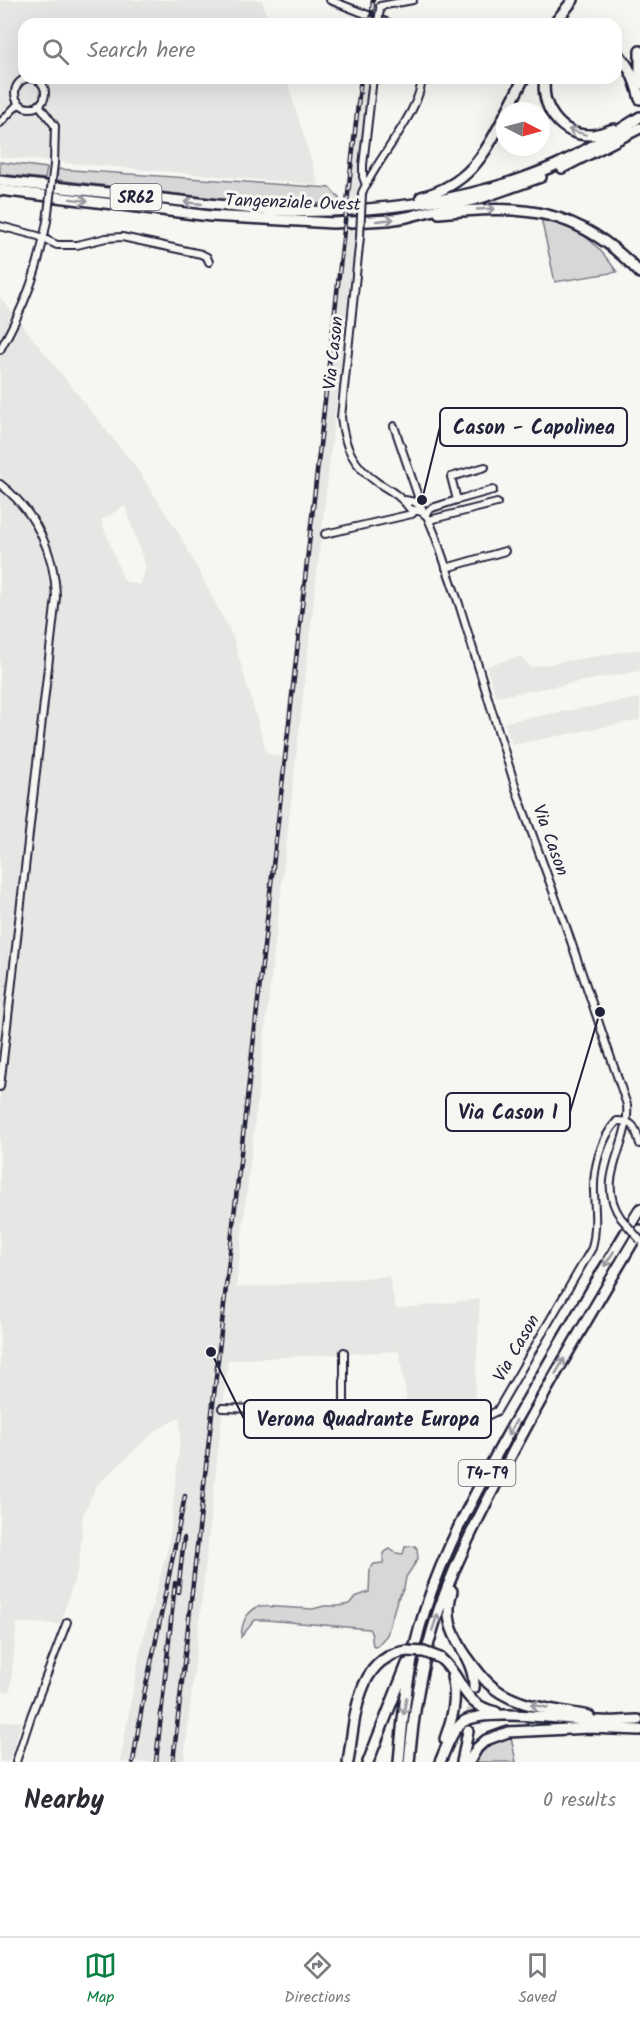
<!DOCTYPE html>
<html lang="en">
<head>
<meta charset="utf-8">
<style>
	:root { --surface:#fff; --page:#f2f2f3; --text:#2b2b33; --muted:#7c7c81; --line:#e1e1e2; --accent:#0b8043 }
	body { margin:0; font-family:Kalam,sans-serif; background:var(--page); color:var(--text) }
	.compass { position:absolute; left:496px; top:102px; width:54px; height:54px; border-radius:50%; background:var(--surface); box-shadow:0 6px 24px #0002; rotate:96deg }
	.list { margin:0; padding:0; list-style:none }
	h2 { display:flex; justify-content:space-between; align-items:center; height:78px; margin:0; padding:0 24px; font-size:26px }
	h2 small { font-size:20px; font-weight:400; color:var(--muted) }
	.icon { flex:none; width:33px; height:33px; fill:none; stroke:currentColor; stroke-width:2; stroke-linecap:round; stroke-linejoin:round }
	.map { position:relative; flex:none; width:640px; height:1762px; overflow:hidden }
	.search { position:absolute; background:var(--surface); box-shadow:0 6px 24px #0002; left:18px; right:18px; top:18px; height:66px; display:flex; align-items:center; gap:15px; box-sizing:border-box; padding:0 21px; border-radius:18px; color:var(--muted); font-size:22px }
	.sheet { height:174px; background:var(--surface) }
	nav { display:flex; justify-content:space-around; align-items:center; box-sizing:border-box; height:84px; border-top:2px solid var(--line); background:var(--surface); font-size:16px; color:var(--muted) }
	nav a { display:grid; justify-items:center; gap:3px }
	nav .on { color:var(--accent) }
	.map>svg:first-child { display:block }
</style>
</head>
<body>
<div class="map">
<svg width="640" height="1762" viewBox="0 0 640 1762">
	<rect width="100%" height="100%" fill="#f6f6f2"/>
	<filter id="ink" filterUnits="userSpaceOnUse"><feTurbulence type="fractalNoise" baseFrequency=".0167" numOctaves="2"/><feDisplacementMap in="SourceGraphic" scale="12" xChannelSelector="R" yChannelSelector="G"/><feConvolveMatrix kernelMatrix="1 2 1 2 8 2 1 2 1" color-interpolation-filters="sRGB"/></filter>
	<g filter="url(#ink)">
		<!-- built -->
		<g fill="#e6e6e4" fill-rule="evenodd">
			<polygon points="0,0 262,0 269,24 24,24 24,78 286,78 319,185 0,157"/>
			<path d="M358,78H373L236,1288L389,1276L396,1309L480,1299L474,1412L408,1409L399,1351L228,1360L184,1762H120L140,1651L169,1543L180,1439V1417L155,1431L97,1485L83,1515L79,1565L60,1624L17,1623L10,1692H0V297L138,470L180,535L233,637L267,753L282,757ZM125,506L146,568L139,585L124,581L101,520Z"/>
			<polygon points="640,649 640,671 496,697 486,666 521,656 530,667"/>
			<polygon points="640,698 640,720 512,745 504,722"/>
			<polygon points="22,1721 9,1762 0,1762 0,1722"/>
		</g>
		<!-- green -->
		<g fill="#d7d7d7" stroke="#7c7c89" stroke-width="1.5">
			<polygon points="0,162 47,168 45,179 0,174"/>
			<polygon points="58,169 330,188 339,198 339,203 304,204 230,200 57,180"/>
			<path d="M541,218C580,228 594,239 617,272L555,282Z"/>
			<path d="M415,1546L417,1548L418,1559L406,1577L404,1588L397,1600L387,1635L377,1646L374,1647C370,1641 374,1635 369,1629L266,1620H255L241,1637C242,1623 245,1613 259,1606L313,1609L324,1606H338L349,1604L355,1597L369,1592L370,1569L374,1564L383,1563C384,1555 382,1552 390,1549L396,1553L403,1554L405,1547Z"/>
			<path d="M511,1737L516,1762H475C483,1747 495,1741 511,1737Z"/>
		</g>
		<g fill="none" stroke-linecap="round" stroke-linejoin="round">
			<!-- highway-tunnel -->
			<polyline stroke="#cccccd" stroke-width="9" stroke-dasharray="9 4.5" stroke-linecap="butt" points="468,1731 474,1695"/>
			<!-- minor casing -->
			<g stroke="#22223b" stroke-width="10">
				<g id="minor">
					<polyline points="330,0 391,24"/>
					<polyline points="380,6 413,0"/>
					<circle cx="30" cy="93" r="15"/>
					<polyline points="39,105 55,126 54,164"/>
					<polyline points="0,123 19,103"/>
					<polyline points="366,185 363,177 363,165 373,78"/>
					<path d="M362,193C377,158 420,113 422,78"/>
					<polyline points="0,226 38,236 57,245 77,245 106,238 122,237 201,254 207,257 209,262"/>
					<path d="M360,237L341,417C344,446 353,466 378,483C391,491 402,497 410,509L422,512"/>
					<path d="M0,350C25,305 38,272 47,221"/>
					<polyline points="394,426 423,511"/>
					<path d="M0,484C35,511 55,553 56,597L0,1087"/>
					<path d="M405,500L415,502L418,505L428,518L435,535L459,604L518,795L565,924L627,1105C631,1146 593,1178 621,1218"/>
					<polyline points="457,500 493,490"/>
					<polyline points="424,514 432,508 457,500 451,477 485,467"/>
					<polyline points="429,520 497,503"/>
					<polyline points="325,534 412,514 415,511"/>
					<polyline points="446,568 505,551"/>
					<polyline points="344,1352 344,1411"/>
					<path d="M222,1408L489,1415L497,1411L592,1248C597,1229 595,1212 594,1192C593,1169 601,1138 617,1121C635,1121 635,1128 640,1144"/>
					<polyline points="16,1762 31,1716 67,1622"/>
				</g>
			</g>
			<!-- highway casing -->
			<g stroke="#22223b" stroke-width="14">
				<g id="highway">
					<polyline points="554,24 573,0"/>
					<polyline points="640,51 640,84"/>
					<path d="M616,52C630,66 635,80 640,99"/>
					<path d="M545,78C540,106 560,136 591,135C599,135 606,131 614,129"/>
					<polyline points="507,111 524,78"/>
					<polyline points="562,168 640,128"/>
					<path d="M0,181L272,211C367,214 467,204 556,165C585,152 613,134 640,117"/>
					<polyline points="0,190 210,216 333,223 388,220 407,217 481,198 541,177"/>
					<path d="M421,197C468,185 484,156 505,115"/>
					<path d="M439,213C523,204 580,208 640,273"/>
					<path d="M452,1591C438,1637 475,1650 474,1688"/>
					<path d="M462,1650C470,1661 478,1673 488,1683C514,1708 555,1709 589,1716"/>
					<path d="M440,1658C464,1678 461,1705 496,1712"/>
					<path d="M445,1739C452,1719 458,1699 452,1677"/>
					<path d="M348,1762C355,1722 355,1657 407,1651"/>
					<polyline points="368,1762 407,1664"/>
					<path d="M399,1762C403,1712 409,1658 425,1610C446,1544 482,1481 515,1421C556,1350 597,1279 640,1209"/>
					<path d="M409,1762C413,1716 420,1672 433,1628C450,1572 478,1518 505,1467C547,1386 594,1308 640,1230"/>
					<path d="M440,1762C446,1749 451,1731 463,1722C486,1707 571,1721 601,1721C613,1722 626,1720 638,1720"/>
					<polyline points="462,1762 468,1731"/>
					<polyline points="469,1762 477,1748 486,1740 508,1732 589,1728 640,1730"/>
				</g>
			</g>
			<!-- minor -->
			<use href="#minor" stroke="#f6f6f2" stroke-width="6"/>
			<!-- highway -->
			<use href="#highway" stroke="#f6f6f2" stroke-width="9"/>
			<!-- rail casing -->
			<g stroke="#22223b" stroke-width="4.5">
				<g id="rail">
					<polyline points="371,24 373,0"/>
					<polyline points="178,1592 184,1538"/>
					<polyline points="133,1762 144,1694 155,1645 185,1496"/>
					<polyline points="156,1762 175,1583"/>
					<polyline points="173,1762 361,78"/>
				</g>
			</g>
			<!-- rail -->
			<use href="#rail" stroke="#f6f6f2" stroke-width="2" stroke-dasharray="7" stroke-linecap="butt"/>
			<!-- minor-bridge casing -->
			<g stroke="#22223b" stroke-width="10" stroke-linecap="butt">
				<g id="minor-bridge">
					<polyline points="378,23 380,9"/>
					<polyline points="47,221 54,164"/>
					<polyline points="360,237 362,193"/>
					<polyline points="621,1218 640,1240"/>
				</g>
			</g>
			<!-- highway-bridge casing -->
			<g stroke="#22223b" stroke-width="14" stroke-linecap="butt">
				<polyline id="highway-bridge" points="407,1651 424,1652 440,1658"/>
			</g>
			<!-- minor-bridge -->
			<use href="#minor-bridge" stroke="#f6f6f2" stroke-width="6"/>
			<!-- highway-bridge -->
			<use href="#highway-bridge" stroke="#f6f6f2" stroke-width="9"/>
		</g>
		<!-- one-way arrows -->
		<defs><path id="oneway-shaft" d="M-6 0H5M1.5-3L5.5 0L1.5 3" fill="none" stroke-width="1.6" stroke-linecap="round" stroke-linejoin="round" transform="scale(1.5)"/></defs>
		<g stroke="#9797a0">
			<use href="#oneway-shaft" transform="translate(577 132) rotate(-163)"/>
			<use href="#oneway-shaft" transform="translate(79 200) rotate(7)"/>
			<use href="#oneway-shaft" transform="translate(193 203) rotate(-174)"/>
			<use href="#oneway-shaft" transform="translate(486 209) rotate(-3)"/>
			<use href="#oneway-shaft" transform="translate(385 220) rotate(-6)"/>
			<use href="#oneway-shaft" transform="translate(609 1259) rotate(122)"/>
			<use href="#oneway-shaft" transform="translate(560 1366) rotate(-60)"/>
			<use href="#oneway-shaft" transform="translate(512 1428) rotate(119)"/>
			<use href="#oneway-shaft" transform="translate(435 1622) rotate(-72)"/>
			<use href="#oneway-shaft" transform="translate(405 1706) rotate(99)"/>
			<use href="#oneway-shaft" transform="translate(539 1706) rotate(-169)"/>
		</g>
	</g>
	<g text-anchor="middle" stroke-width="6" stroke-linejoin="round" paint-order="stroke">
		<!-- shield labels -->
		<g fill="#f6f6f2" stroke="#626272" stroke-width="1.5">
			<rect x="110.5" y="184" width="51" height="26" rx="4.5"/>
			<rect x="458.5" y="1460" width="57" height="26" rx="4.5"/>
		</g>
		<g font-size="16" font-weight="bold" fill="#22223b">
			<text x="136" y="203">SR62</text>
			<text x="487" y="1479">T4-T9</text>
		</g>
		<!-- street labels -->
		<g font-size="18" fill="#22223b" stroke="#f6f6f2">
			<text transform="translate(293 202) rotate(2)" y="6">Tangenziale Ovest</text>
			<text transform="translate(333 353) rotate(-84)" y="6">Via Cason</text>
			<text transform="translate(551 840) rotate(70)" y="6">Via Cason</text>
			<text transform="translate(516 1348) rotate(-60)" y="6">Via Cason</text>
		</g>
	</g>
	<!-- callouts -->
	<path fill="none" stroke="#22223b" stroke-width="2" d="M422 500L440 427M600 1012L570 1112M211 1352L244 1419"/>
	<g fill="#22223b" stroke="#f6f6f2" stroke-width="2">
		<circle cx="422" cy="500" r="6"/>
		<circle cx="600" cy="1012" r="6"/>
		<circle cx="211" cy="1352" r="6"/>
	</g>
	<g fill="#f6f6f2" stroke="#22223b" stroke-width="2">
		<rect x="440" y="408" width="187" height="38" rx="6"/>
		<rect x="446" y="1093" width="124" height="38" rx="6"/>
		<rect x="244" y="1400" width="247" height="38" rx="6"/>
	</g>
	<g font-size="20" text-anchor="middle" font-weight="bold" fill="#22223b">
		<text x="534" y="434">Cason - Capolinea</text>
		<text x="508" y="1119">Via Cason I</text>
		<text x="368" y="1426">Verona Quadrante Europa</text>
	</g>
</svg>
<svg class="compass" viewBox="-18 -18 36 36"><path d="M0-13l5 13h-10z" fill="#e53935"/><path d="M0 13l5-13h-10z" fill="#7c7c81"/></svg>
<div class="search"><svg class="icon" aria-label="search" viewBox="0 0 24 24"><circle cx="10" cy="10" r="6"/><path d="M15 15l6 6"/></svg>Search here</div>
</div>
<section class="sheet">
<h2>Nearby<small>0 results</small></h2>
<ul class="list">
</ul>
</section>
<nav>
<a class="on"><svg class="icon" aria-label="map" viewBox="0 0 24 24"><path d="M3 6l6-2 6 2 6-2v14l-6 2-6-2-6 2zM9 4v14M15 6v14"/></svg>Map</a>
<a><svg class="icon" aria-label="directions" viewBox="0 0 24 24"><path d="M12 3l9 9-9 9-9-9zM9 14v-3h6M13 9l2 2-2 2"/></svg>Directions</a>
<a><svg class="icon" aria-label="saved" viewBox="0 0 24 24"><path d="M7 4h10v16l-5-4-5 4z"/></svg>Saved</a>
</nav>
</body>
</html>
